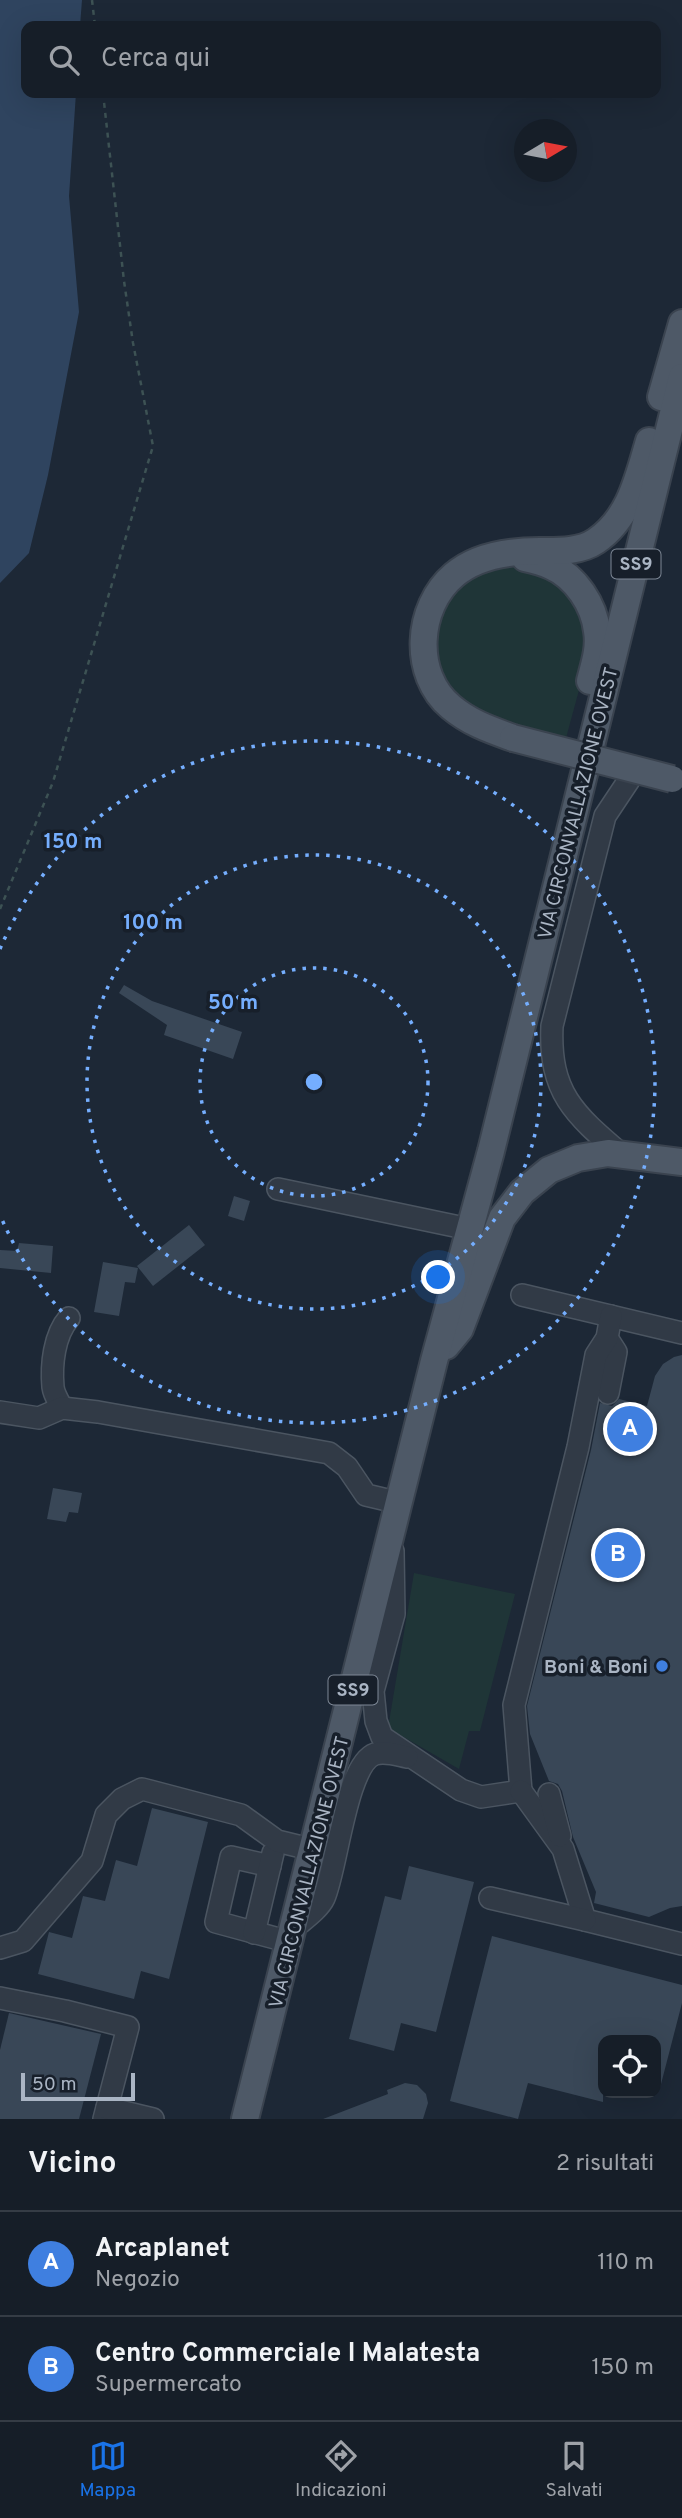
<!DOCTYPE html>
<html lang="it">
<head>
<meta charset="utf-8">
<style>
	:root { --surface:#161e28; --page:#1f2730; --text:#f1f3f6; --muted:#9ea2a8; --line:#353c45; --accent:#1a73e8 }
	body { margin:0; font-family:Overpass,sans-serif; background:var(--page); color:var(--text) }
	.controls { position:absolute; right:21px; bottom:21px; display:grid; overflow:hidden; border-radius:14px; box-shadow:0 7px 28px #0002 }
	.controls button { width:63px; height:63px; display:grid; place-items:center; padding:0; border:0; border-bottom:2px solid var(--line); background:var(--surface); color:var(--text); font:35px sans-serif }
	.compass { position:absolute; left:514px; top:119px; width:63px; height:63px; border-radius:50%; background:var(--surface); box-shadow:0 7px 28px #0002; rotate:80deg }
	.scale { position:absolute; left:21px; bottom:18px; width:114px; box-sizing:border-box; padding-left:7px; border:4px solid #aab5c4; border-top:0; font-size:19px; line-height:24px; white-space:nowrap; color:#aab5c4; -webkit-text-stroke:5px #171f2a; paint-order:stroke }
	.you { position:absolute; left:439px; top:1278px; width:24px; height:24px; margin:-18px; border:5px solid #fff; border-radius:50%; background:#1a73e8; box-shadow:0 0 0 10px #1a73e833 }
	.badge { display:grid; place-items:center; width:46px; height:46px; border-radius:50%; background:var(--accent); color:#fff; font-size:23px; font-weight:700 }
	.pin { position:absolute; translate:-50% -50%; border:4px solid #fff; box-shadow:0 2px 7px #0006 }
	.list { margin:0; padding:0; list-style:none }
	h2 { display:flex; justify-content:space-between; align-items:center; height:91px; margin:0; padding:0 28px; font-size:30px }
	h2 small { font-size:23px; font-weight:400; color:var(--muted) }
	.list li { display:grid; grid-template-columns:46px 1fr auto; gap:21px; align-items:center; box-sizing:border-box; height:105px; padding:0 28px; border-top:2px solid var(--line) }
	.list b { display:block; font-size:26px; white-space:nowrap }
	.list p { margin:0; font-size:23px; white-space:nowrap; color:var(--muted) }
	.list em { font-size:23px; font-style:normal; color:var(--muted) }
	.icon { flex:none; width:38px; height:38px; fill:none; stroke:currentColor; stroke-width:2; stroke-linecap:round; stroke-linejoin:round }
	.map { position:relative; flex:none; width:682px; height:2119px; overflow:hidden }
	.search { position:absolute; background:var(--surface); box-shadow:0 7px 28px #0002; left:21px; right:21px; top:21px; height:77px; display:flex; align-items:center; gap:18px; box-sizing:border-box; padding:0 24px; border-radius:14px; color:var(--muted); font-size:26px }
	.sheet { height:301px; background:var(--surface) }
	nav { display:flex; justify-content:space-around; align-items:center; box-sizing:border-box; height:98px; border-top:2px solid var(--line); background:var(--surface); font-size:19px; color:var(--muted) }
	nav a { display:grid; justify-items:center; gap:4px }
	nav .on { color:var(--accent) }
	.map>svg:first-child { display:block }
</style>
</head>
<body>
<div class="map">
<svg width="682" height="2119" viewBox="0 0 682 2119">
	<rect width="100%" height="100%" fill="#1d2836"/>
	<!-- green -->
	<g fill="#1f3537">
		<path d="M501,565H525L549,574L584,611L591,646L566,738C534,729 493,725 466,703C426,669 426,605 471,575C479,570 492,568 501,565Z"/>
		<polygon points="414,1573 515,1594 480,1731 469,1731 459,1769 388,1728"/>
	</g>
	<!-- water -->
	<polygon fill="#2f445f" points="0,0 82,0 80,26 26,26 26,93 76,93 69,196 79,312 48,475 29,553 0,583"/>
	<!-- building -->
	<g fill="#394757">
		<polygon points="124,985 152,1001 242,1032 233,1059 164,1035 167,1025 119,993"/>
		<polygon points="234,1196 250,1201 244,1221 228,1216"/>
		<polygon points="189,1225 205,1245 153,1286 137,1266"/>
		<polygon points="19,1243 53,1246 51,1273 0,1268 0,1250 17,1251"/>
		<polygon points="103,1262 138,1268 135,1283 125,1282 119,1316 94,1312"/>
		<polygon points="682,1355 682,1906 670,1908 649,1917 594,1903 596,1892 573,1837 562,1791 558,1784 549,1781 530,1734 527,1706 591,1450 600,1403 612,1406 619,1399 647,1406 655,1376 663,1364 674,1357"/>
		<polygon points="53,1488 82,1493 78,1513 69,1512 66,1522 47,1519"/>
		<polygon points="152,1808 208,1822 169,1979 141,1971 134,1999 38,1974 49,1932 72,1938 83,1896 105,1901 116,1860 137,1866"/>
		<polygon points="409,1866 474,1882 436,2032 401,2023 394,2051 349,2039 385,1896 401,1900"/>
		<polygon points="492,1936 682,1985 682,2003 660,2088 656,2087 656,2040 603,2040 603,2102 528,2083 518,2119 450,2101"/>
		<polygon points="9,2013 101,2034 79,2119 0,2119 0,2050"/>
		<polygon points="405,2083 417,2085 426,2094 428,2103 423,2119 323,2119 388,2094 387,2090"/>
	</g>
	<g fill="none" stroke-linecap="round" stroke-linejoin="round">
		<!-- minor casing -->
		<g stroke="#4b5561" stroke-width="24">
			<g id="minor">
				<path d="M622,1155C574,1114 549,1093 552,1026L605,816L629,780"/>
				<polyline points="278,1189 469,1229"/>
				<polyline points="522,1295 682,1333"/>
				<polyline points="607,1338 616,1352 608,1393"/>
				<path d="M62,1408C59,1402 54,1395 53,1387C51,1365 54,1335 69,1318"/>
				<polyline points="0,1412 39,1418 62,1408 98,1412 329,1453 347,1467 366,1495 400,1503"/>
				<polyline points="393,1551 394,1614 373,1691 376,1721 382,1737 461,1790 481,1797 521,1791 514,1705 578,1447 596,1355 607,1338 611,1316"/>
				<polyline points="521,1791 563,1849 585,1920 682,1944"/>
				<polyline points="549,1794 560,1836"/>
				<polyline points="270,1866 231,1857 216,1922 290,1942"/>
				<polyline points="490,1898 585,1920"/>
				<path d="M294,1928C303,1920 319,1909 324,1898C337,1869 346,1764 375,1754C386,1751 397,1755 407,1757"/>
				<polyline points="254,1933 273,1853"/>
				<polyline points="0,1948 23,1941 92,1861 106,1815 122,1799 142,1789 241,1815 277,1841 314,1850"/>
				<polyline points="0,1998 65,2011 128,2027 104,2119"/>
				<polyline points="107,2108 153,2119"/>
			</g>
		</g>
		<!-- major casing -->
		<g stroke="#3a434f" stroke-width="30">
			<g id="major">
				<polyline points="661,397 682,323"/>
				<path d="M525,558C534,560 543,562 551,566C576,577 594,605 597,631C600,648 594,665 590,681"/>
				<path d="M513,738C491,730 470,723 451,707C412,675 416,607 454,575C476,556 510,551 539,551C557,551 580,552 596,541C630,518 638,478 649,441"/>
				<polyline points="446,1346 460,1329 502,1218 522,1192 549,1170 578,1158 608,1153 682,1162"/>
				<polyline points="245,2119 434,1361 491,1151 682,377"/>
			</g>
		</g>
		<!-- path -->
		<g stroke="#3d5254" stroke-width="2.5" stroke-dasharray="5 5" stroke-linecap="butt">
			<polyline points="92,0 95,26"/>
			<polyline points="0,909 53,782 153,446 133,343 124,281 103,93"/>
		</g>
		<!-- minor -->
		<use href="#minor" stroke="#313a46" stroke-width="21"/>
		<!-- major -->
		<use href="#major" stroke="#4e5967" stroke-width="26"/>
		<!-- major-bridge casing -->
		<g stroke="#3a434f" stroke-width="30" stroke-linecap="butt">
			<polyline id="major-bridge" points="513,738 672,779"/>
		</g>
		<!-- major-bridge -->
		<use href="#major-bridge" stroke="#4e5967" stroke-width="26"/>
	</g>
	<!-- distance rings -->
	<g fill="none" stroke="#75aefe" stroke-width="3.5" stroke-dasharray="3.5 7">
		<circle cx="314" cy="1082" r="114"/>
		<circle cx="314" cy="1082" r="227"/>
		<path d="M0 949A341 341 0 1 1 0 1215"/>
	</g>
	<!-- markers -->
	<circle fill="#3f7fe0" stroke="#171f2a" stroke-width="2.5" cx="662" cy="1666" r="7"/>
	<g text-anchor="middle" stroke-width="7" stroke-linejoin="round" paint-order="stroke">
		<!-- shield labels -->
		<g fill="#171f2a" stroke="#7e8896" stroke-width="2">
			<rect x="611.5" y="549.5" width="49" height="29" rx="5"/>
			<rect x="328.5" y="1675.5" width="49" height="29" rx="5"/>
		</g>
		<g font-size="18" font-weight="bold" fill="#aab5c4">
			<text x="636" y="570">SS9</text>
			<text x="353" y="1696">SS9</text>
		</g>
		<!-- street labels -->
		<g font-size="19" fill="#aab5c4" stroke="#171f2a">
			<text transform="translate(577 803) rotate(-76)" y="7">VIA CIRCONVALLAZIONE OVEST</text>
			<text transform="translate(308 1872) rotate(-76)" y="7">VIA CIRCONVALLAZIONE OVEST</text>
		</g>
		<!-- poi labels -->
		<g font-size="19" font-weight="bold" fill="#aab5c4" stroke="#171f2a" text-anchor="end">
			<text x="648" y="1673">Boni &amp; Boni</text>
		</g>
	</g>
	<circle cx="314" cy="1082" r="10" fill="#75aefe" stroke="#171f2a" stroke-width="3.5"/>
	<g font-size="21" text-anchor="middle" font-weight="bold" fill="#75aefe" stroke="#171f2a" stroke-width="7" stroke-linejoin="round" paint-order="stroke">
		<text x="73" y="848">150 m</text>
		<text x="153" y="929">100 m</text>
		<text x="233" y="1009">50 m</text>
	</g>
</svg>
<div class="controls">
<button><svg class="icon" aria-label="locate" viewBox="0 0 24 24"><circle cx="12" cy="12" r="6"/><path d="M12 2v4M12 18v4M2 12h4M18 12h4"/></svg></button>
</div>
<svg class="compass" viewBox="-18 -18 36 36"><path d="M0-13l5 13h-10z" fill="#e53935"/><path d="M0 13l5-13h-10z" fill="#9ea2a8"/></svg>
<div class="scale">50 m</div>
<div class="you"></div>
<div class="pin badge" style="left:630px;top:1429px;background:#3f7fe0">A</div>
<div class="pin badge" style="left:618px;top:1555px;background:#3f7fe0">B</div>
<div class="search"><svg class="icon" aria-label="search" viewBox="0 0 24 24"><circle cx="10" cy="10" r="6"/><path d="M15 15l6 6"/></svg>Cerca qui</div>
</div>
<section class="sheet">
<h2>Vicino<small>2 risultati</small></h2>
<ul class="list">
<li><span class="badge" style="background:#3f7fe0">A</span><div><b>Arcaplanet</b><p>Negozio</p></div><em>110 m</em></li>
<li><span class="badge" style="background:#3f7fe0">B</span><div><b>Centro Commerciale I Malatesta</b><p>Supermercato</p></div><em>150 m</em></li>
</ul>
</section>
<nav>
<a class="on"><svg class="icon" aria-label="map" viewBox="0 0 24 24"><path d="M3 6l6-2 6 2 6-2v14l-6 2-6-2-6 2zM9 4v14M15 6v14"/></svg>Mappa</a>
<a><svg class="icon" aria-label="directions" viewBox="0 0 24 24"><path d="M12 3l9 9-9 9-9-9zM9 14v-3h6M13 9l2 2-2 2"/></svg>Indicazioni</a>
<a><svg class="icon" aria-label="saved" viewBox="0 0 24 24"><path d="M7 4h10v16l-5-4-5 4z"/></svg>Salvati</a>
</nav>
</body>
</html>
